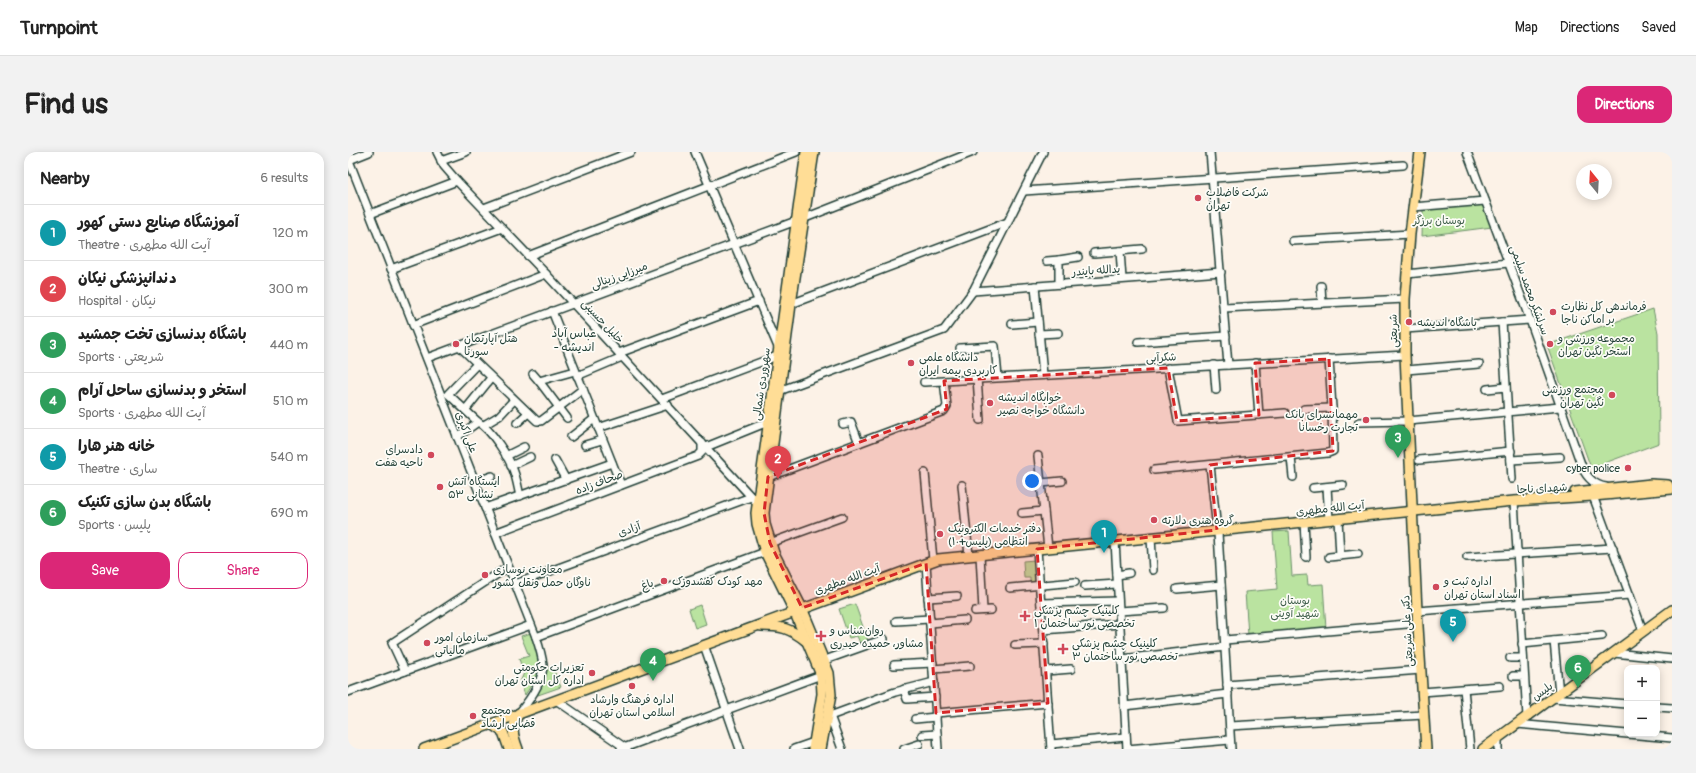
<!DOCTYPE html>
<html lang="en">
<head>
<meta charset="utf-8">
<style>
	:root { --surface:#fff; --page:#f2f2f2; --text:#222; --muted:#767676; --line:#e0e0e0; --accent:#db2777 }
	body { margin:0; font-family:Pangolin,"Playpen Sans Arabic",sans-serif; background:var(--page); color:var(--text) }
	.controls { position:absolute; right:12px; bottom:12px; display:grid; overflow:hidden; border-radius:8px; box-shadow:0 2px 10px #0003 }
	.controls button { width:36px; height:36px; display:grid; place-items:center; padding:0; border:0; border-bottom:1px solid var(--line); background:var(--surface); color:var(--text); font:20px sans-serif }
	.compass { position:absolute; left:1228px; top:12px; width:36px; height:36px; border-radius:50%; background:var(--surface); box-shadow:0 2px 10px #0003; rotate:342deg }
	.you { position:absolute; left:684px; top:329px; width:14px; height:14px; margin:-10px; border:3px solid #fff; border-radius:50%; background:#1a73e8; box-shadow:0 0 0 6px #1a73e833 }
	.badge { display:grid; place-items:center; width:26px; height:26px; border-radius:50%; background:var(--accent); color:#fff; font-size:13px; font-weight:700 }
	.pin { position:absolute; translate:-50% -33px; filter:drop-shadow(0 1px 2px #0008) }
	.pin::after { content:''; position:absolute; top:21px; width:14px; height:12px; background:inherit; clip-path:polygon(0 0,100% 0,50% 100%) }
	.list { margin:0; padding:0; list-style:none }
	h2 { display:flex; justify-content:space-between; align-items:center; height:52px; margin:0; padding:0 16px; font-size:17px }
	h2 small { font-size:13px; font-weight:400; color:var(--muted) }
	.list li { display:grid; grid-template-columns:26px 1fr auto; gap:12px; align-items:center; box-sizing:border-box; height:56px; padding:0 16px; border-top:1px solid var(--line) }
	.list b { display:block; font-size:15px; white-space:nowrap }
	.list p { margin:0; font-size:13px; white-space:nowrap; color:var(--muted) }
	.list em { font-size:13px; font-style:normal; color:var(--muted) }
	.actions { display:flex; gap:8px; padding:12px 16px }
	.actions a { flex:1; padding:9px 0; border:1px solid var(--accent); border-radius:12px; text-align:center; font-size:14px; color:var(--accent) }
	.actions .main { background:var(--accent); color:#fff }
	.map { position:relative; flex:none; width:1324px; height:597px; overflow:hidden; border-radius:12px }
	header { display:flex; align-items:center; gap:24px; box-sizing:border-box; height:56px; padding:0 20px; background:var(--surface); border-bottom:1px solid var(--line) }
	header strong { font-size:19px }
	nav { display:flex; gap:22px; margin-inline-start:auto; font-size:14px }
	.intro { display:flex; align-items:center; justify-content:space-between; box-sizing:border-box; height:96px; padding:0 24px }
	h1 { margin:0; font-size:28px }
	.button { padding:10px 18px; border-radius:12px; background:var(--accent); color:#fff; font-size:14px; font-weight:700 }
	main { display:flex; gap:24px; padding:0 24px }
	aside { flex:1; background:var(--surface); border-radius:12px; box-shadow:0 2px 10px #0003 }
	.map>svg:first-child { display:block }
</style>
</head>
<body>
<header>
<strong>Turnpoint</strong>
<nav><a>Map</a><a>Directions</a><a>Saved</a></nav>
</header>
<div class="intro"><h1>Find us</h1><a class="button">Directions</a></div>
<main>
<aside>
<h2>Nearby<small>6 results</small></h2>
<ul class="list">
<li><span class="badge" style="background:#0f9aa8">1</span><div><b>آموزشگاه صنایع دستی کهور</b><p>Theatre · آیت الله مطهری</p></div><em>120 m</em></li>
<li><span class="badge" style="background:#e0444e">2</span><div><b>دندانپزشکی نیکان</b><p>Hospital · نیکان</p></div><em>300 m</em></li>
<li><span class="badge" style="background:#2e9e5b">3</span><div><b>باشگاه بدنسازى تخت جمشيد</b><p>Sports · شریعتی</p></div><em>440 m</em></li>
<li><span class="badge" style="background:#2e9e5b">4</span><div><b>استخر و بدنسازی ساحل آرام</b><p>Sports · آیت الله مطهری</p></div><em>510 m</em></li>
<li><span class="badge" style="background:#0f9aa8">5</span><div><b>خانه هنر هارا</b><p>Theatre · ساری</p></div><em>540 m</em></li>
<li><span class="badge" style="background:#2e9e5b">6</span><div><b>باشگاه بدن سازی تکنیک</b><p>Sports · پلیس</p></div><em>690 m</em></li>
</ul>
<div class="actions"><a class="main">Save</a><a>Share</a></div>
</aside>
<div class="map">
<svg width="1324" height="597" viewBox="0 0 1324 597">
	<rect width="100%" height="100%" fill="#fcf2e7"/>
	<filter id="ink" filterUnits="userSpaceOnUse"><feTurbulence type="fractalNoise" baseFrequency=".025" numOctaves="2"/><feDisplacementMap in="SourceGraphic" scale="8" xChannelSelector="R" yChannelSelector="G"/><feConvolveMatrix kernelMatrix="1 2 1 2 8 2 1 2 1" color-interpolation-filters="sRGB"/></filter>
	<g filter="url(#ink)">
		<!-- green -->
		<g fill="#bae3a0" stroke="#6c906a">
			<polygon points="1134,51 1144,75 1074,84 1075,56"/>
			<polygon points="1305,157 1310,181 1311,291 1243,316 1199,193"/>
			<polygon points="941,379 944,424 959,423 960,433 975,432 978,477 900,483 897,440 929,437 925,380"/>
			<polygon points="687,408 688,433 682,433 682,426 676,426 675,409"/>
			<polygon points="507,452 520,489 512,491 509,484 501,486 491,457"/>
			<polygon points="352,453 358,472 347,476 341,457"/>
			<path d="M183,481C194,509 194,517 177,543L172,530L176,521L171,507L181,504L173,484Z"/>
			<polygon points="204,514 213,535 190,543 189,540 199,517"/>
		</g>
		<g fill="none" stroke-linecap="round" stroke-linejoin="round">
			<!-- minor casing -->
			<g stroke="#1f3d34" stroke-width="10">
				<g id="minor">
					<polyline points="89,0 96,14 109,29 198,122 408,350"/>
					<polyline points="347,0 430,195"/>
					<polyline points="862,0 880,213"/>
					<path d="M1119,0L1182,168L1234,315C1239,326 1246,333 1258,335"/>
					<path d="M0,6L188,485C191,494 194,503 195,513C195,530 181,549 171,561"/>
					<polyline points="1,8 21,0"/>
					<polyline points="93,9 118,0"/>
					<polyline points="676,39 1055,13"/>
					<polyline points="1065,55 1137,49"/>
					<polyline points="136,56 283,0"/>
					<polyline points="22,62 109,29"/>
					<polyline points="457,66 625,0"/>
					<polyline points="945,89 1062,82"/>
					<polyline points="772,99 774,127"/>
					<polyline points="746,101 794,97"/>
					<polyline points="180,104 448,0"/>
					<polyline points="699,109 711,108"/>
					<polyline points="43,117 154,76"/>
					<polyline points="1059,122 1160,111"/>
					<polyline points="711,132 711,108 730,105"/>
					<polyline points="687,134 695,223"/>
					<polyline points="973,134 974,151"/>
					<polyline points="625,139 873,120"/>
					<polyline points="443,152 660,70"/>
					<polyline points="876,156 1057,147"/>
					<polyline points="204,159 273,333"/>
					<polyline points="1154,170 1164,327"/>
					<polyline points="664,172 690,170"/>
					<polyline points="65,173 198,122"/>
					<polyline points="1057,177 1182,168"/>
					<polyline points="691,182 710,181"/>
					<polyline points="790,190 878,184"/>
					<polyline points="111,194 189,269 193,269 235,237"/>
					<polyline points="612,196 647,194 650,225"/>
					<polyline points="271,201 411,149"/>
					<polyline points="79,206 448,69"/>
					<polyline points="907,211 911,263"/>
					<path d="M129,212L100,242L130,270C143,277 162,307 166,320C169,328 170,336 172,344"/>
					<polyline points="866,213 868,238"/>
					<polyline points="820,216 830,269 937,261"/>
					<polyline points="1058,218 1131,212"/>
					<polyline points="185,222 191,229"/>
					<polyline points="229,224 274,205"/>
					<polyline points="629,226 632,268"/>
					<polyline points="576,230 596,229"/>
					<polyline points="1139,237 1158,235"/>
					<polyline points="431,239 596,178 625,139 695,0"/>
					<polyline points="314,247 429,204"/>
					<polyline points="118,257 143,226"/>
					<polyline points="956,257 984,256"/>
					<polyline points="219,266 191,229 227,219"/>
					<polyline points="1011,270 1060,269 1212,255"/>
					<polyline points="169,271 180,261"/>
					<polyline points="495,272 503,270 511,291"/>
					<polyline points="136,273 151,264 166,248"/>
					<polyline points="250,276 320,253"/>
					<polyline points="109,285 130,270"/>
					<polyline points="223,285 246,267"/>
					<polyline points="237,293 254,288"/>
					<polyline points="358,295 420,270"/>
					<polyline points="158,304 176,295"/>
					<polyline points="690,304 700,396"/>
					<polyline points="943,305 945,325"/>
					<polyline points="207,308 218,328"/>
					<polyline points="1071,308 1163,299"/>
					<polyline points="1163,308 1212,305"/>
					<polyline points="862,313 869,378"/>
					<polyline points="163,314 182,305"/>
					<polyline points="806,318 980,301 985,299 984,256 981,207"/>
					<polyline points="577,321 585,408"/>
					<polyline points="420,325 596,259 599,254 596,229 1057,203"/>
					<polyline points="127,330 144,324"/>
					<polyline points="693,331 714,329"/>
					<polyline points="614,333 621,404"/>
					<polyline points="979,335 981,368"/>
					<polyline points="965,336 995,333"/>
					<polyline points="1245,344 1295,479"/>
					<polyline points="1166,349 1179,565"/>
					<polyline points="137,356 264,311"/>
					<polyline points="674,361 696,359"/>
					<polyline points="990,367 992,404"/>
					<polyline points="956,370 958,405"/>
					<polyline points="147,381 350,304 354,300 354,291"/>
					<polyline points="870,381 883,597"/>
					<polyline points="803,386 805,418"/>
					<polyline points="767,389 779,597"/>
					<polyline points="422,391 494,365"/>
					<polyline points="689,397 703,597"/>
					<polyline points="632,403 635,458"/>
					<polyline points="981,405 1010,402"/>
					<polyline points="1119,405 1265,396"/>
					<polyline points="578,411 590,597"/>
					<polyline points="769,423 781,421"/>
					<polyline points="167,432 403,345"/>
					<polyline points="737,434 769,432"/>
					<polyline points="662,436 727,430"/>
					<polyline points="829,437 873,433"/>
					<polyline points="580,446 609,444"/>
					<polyline points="693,451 770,449"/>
					<polyline points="627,459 643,458"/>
					<polyline points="771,459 816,456"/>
					<polyline points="1069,459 1282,443"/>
					<polyline points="548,469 582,467"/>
					<polyline points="582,471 617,468"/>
					<polyline points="695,478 772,472"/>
					<polyline points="188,485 417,400"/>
					<polyline points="877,488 1070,471"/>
					<polyline points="1206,489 1211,542"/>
					<polyline points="1174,492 1254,484"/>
					<polyline points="356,493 392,597"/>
					<polyline points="667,493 696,492"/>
					<polyline points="1266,501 1324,507"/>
					<polyline points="1162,506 1175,506"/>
					<polyline points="774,507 877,495"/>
					<polyline points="477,508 536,487"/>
					<polyline points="546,513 585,511"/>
					<polyline points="585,517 622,514"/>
					<polyline points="57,519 44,491 160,415"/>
					<polyline points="698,519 723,517"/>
					<polyline points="1165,524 1176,524"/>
					<polyline points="879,533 1073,518"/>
					<polyline points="556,537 559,547 587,545"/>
					<polyline points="1116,537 1122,597"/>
					<polyline points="0,540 183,473"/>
					<polyline points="1074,540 1152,534"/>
					<polyline points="1205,546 1279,552"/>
					<polyline points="208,548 279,597"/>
					<polyline points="776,554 880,542"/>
					<polyline points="1309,555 1324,556"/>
					<polyline points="481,561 494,597"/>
					<polyline points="588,561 700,551"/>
					<polyline points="482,564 547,540 586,530"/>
					<polyline points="567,567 588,565"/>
					<polyline points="1169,572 1324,586"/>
					<polyline points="882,574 1076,563"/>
					<polyline points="574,583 589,582"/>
					<polyline points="703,592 778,585"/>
					<polyline points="273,597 473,523"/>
					<polyline points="446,597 466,590"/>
					<polyline points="556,597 571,592"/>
					<polyline points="779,597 882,588"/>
					<polyline points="1150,597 1150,586"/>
				</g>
			</g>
			<!-- major casing -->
			<g stroke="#1f3d34" stroke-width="12">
				<g id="major">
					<polyline points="458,0 408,361 409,372 417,400 446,459 473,523 474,542 465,597"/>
					<polyline points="466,0 443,152 416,361 417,372 426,401 454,456 481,521 483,543 473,597"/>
					<polyline points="1072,0 1062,82 1057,147 1057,203 1069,459 1078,597"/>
					<polyline points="1227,340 1303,332 1320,333"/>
					<path d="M413,474C433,474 442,476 458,489"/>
					<polyline points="143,572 155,580 161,597"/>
					<polyline points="76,597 590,407 1166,349 1245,344 1324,337"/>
					<path d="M170,597C164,581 163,576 171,561"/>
					<polyline points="1135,597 1324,458"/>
				</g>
			</g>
			<!-- minor -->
			<use href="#minor" stroke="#fdfcf7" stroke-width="7"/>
			<!-- major -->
			<use href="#major" stroke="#ffdd96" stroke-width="9"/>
		</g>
	</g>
	<!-- marked area -->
	<path fill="#d62828" fill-opacity="0.2" stroke="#d62828" stroke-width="3" stroke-dasharray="8 5" stroke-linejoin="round" d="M981,207L985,299L862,313L869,378L689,397L700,551L588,561L578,411L454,456L422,391L416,361L420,325L599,257L596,229L820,216L829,269L911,263L907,211Z"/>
	<!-- markers -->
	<g fill="#d1495b" stroke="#fdfcf7" stroke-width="1.5">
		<circle cx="850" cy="46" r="4"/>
		<circle cx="1205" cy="160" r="4"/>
		<circle cx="1061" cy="170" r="4"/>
		<circle cx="108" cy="192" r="4"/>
		<circle cx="1202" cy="192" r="4"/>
		<circle cx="563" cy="211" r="4"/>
		<circle cx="1264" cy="243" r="4"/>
		<circle cx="642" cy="251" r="4"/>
		<circle cx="1018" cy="268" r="4"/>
		<circle cx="83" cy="303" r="4"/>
		<circle cx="1280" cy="316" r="4"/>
		<circle cx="92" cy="335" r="4"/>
		<circle cx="806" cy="368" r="4"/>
		<circle cx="592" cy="382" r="4"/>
		<circle cx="137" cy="423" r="4"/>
		<circle cx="316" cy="429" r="4"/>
		<circle cx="1088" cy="435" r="4"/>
		<path d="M675 458h4v4h4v4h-4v4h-4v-4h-4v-4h4z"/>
		<path d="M471 478h4v4h4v4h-4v4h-4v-4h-4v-4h4z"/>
		<circle cx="79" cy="491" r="4"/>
		<path d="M713 491h4v4h4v4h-4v4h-4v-4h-4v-4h4z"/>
		<circle cx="244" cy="521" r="4"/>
		<circle cx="284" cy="534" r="4"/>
		<circle cx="125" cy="564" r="4"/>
	</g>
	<g text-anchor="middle" stroke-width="3.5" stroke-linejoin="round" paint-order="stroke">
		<!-- poi labels -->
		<g font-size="11" fill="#1f3d34" stroke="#fdfcf7" text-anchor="start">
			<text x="858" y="44">شرکت فاضلاب<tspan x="858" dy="13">تهران</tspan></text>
			<text x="1213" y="158">فرماندهی کل نظارت<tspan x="1213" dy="13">بر اماکن ناجا</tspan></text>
			<text x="1069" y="174">باشگاه اندیشه</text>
			<text x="116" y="190">هتل آپارتمان<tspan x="116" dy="13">سورنا</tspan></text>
			<text x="1210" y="190">مجموعه ورزشی و<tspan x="1210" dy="13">استخر نگین تهران</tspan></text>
			<text x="571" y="209">دانشگاه علمی<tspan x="571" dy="13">کاربردی بیمه ایران</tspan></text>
			<text x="1256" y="241" text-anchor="end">مجتمع ورزشی<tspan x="1256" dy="13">نگین تهران</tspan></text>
			<text x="650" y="249">خوابگاه اندیشه<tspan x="650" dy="13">دانشگاه خواجه نصیر</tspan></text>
			<text x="1010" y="266" text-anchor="end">مهمانسرای بانک<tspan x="1010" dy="13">تجارت رخسانا</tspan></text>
			<text x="75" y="301" text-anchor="end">دادسرای<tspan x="75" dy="13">ناحیه هفت</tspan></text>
			<text x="1272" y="320" text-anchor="end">cyber police</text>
			<text x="100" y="333">ایستگاه آتش<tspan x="100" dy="13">نشانی ۵۳</tspan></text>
			<text x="814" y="372">گروه هنری دلارته</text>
			<text x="600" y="380">دفتر خدمات الکترونیک<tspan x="600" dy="13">انتظامی (پلیس+۱۰)</tspan></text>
			<text x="145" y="421">معاونت نوسازی<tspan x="145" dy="13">ناوگان حمل ونقل کشور</tspan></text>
			<text x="324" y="433">مهد کودک کفشدوزک</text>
			<text x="1096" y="433">اداره ثبت و<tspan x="1096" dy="13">اسناد استان تهران</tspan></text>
			<text x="686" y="462">کلینیک چشم پزشکی<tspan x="686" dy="13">تخصصی نور ساختمان ۱</tspan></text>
			<text x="482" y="482">روان‌شناس و<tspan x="482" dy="13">مشاور، حمیده حیدری</tspan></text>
			<text x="87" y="489">سازمان امور<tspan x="87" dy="13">مالیاتی</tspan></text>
			<text x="724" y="495">کلینیک چشم پزشکی<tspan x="724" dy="13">تخصصی نور ساختمان ۳</tspan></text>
			<text x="236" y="519" text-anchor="end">تعزیرات حکومتی<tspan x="236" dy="13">اداره کل استان تهران</tspan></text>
			<text x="284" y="551" text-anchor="middle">اداره فرهنگ وارشاد<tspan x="284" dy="13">اسلامی استان تهران</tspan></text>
			<text x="133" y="562">مجتمع<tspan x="133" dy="13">قضایی ارشاد</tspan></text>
		</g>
		<!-- park labels -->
		<g font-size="11" fill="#3e5e4a" stroke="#fdfcf7">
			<text x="1091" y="72">بوستان برزگر</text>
			<text x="947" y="452">بوستان<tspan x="947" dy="13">شهید آوینی</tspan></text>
		</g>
		<!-- street labels -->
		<g font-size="11" fill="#1f3d34" stroke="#fdfcf7">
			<text transform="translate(748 118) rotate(-4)" y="4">یدالله بایندر</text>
			<text transform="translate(271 123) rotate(-20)" y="4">میرزایی زینالی</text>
			<text transform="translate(1182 138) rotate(70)" y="4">سرلشکر محمد سلیمی</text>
			<text transform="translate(255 169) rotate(47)" y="4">خلیل حسینی</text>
			<text transform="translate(1045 179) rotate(-91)" y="4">شریعتی</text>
			<text transform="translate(813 205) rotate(-3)" y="4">شکرآبی</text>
			<text transform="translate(413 232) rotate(-82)" y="4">سهروردی شمالی</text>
			<text transform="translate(119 280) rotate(69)" y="4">علی‌ اکبری</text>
			<text transform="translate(251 330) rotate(-21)" y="4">صحاف زاده</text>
			<text transform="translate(1194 336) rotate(-3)" y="4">شهدای ناجا</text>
			<text transform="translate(982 356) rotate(-6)" y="4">آیت الله مطهری</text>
			<text transform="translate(281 377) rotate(-20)" y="4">آزادی</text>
			<text transform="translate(499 427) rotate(-20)" y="4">آیت الله مطهری</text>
			<text transform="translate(299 432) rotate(-20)" y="4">باغ</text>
			<text transform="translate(1059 479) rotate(-93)" y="4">دکتر علی شریعتی</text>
			<text transform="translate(1194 539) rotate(-36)" y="4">پلیس</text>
		</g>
		<!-- neighbourhood labels -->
		<g font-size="12" fill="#1f3d34" stroke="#fdfcf7">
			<text x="226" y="185">عباس آباد<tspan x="226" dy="14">- اندیشه</tspan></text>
		</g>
	</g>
</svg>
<div class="controls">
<button>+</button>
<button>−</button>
</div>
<svg class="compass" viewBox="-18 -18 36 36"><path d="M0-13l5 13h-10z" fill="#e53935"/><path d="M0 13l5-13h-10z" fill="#767676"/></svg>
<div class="you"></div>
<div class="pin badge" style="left:756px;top:401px;background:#0f9aa8">1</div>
<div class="pin badge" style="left:430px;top:327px;background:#e0444e">2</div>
<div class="pin badge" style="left:1050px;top:306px;background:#2e9e5b">3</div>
<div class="pin badge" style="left:305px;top:529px;background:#2e9e5b">4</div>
<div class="pin badge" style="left:1105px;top:490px;background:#0f9aa8">5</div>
<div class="pin badge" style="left:1230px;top:536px;background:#2e9e5b">6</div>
</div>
</main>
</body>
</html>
